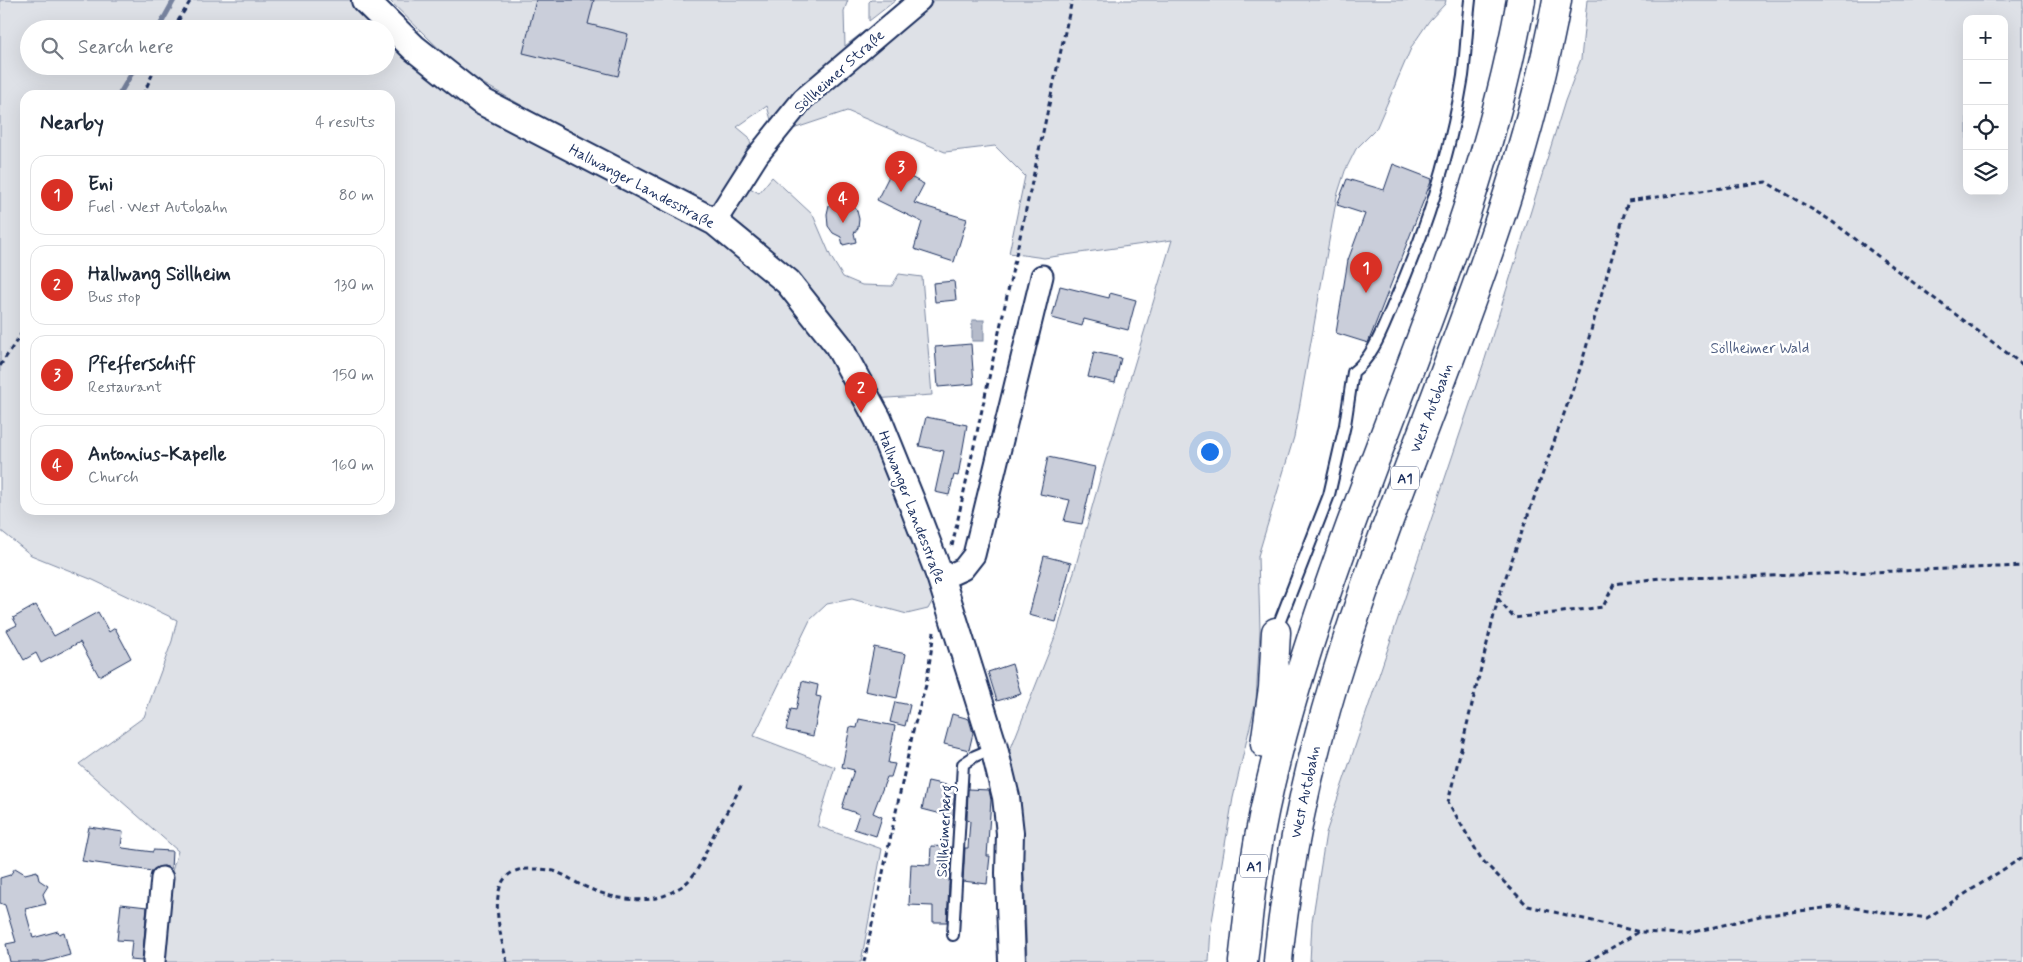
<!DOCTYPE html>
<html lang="en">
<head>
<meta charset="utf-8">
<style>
	:root { --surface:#fff; --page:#f2f2f3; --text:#1f2937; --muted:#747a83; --line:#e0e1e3; --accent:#d93025 }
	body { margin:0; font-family:Mynerve,sans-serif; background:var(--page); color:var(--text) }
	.controls { position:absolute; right:15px; top:15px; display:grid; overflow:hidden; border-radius:10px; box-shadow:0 5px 20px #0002 }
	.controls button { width:45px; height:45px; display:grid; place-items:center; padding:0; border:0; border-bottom:1px solid var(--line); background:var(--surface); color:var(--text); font:25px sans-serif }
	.you { position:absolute; left:1209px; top:451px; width:18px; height:18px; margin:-12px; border:4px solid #fff; border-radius:50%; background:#1a73e8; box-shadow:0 0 0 8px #1a73e833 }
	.badge { display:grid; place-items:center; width:32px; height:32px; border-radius:50%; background:var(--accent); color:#fff; font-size:16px; font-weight:700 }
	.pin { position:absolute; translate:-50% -41px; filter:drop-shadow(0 1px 2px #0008) }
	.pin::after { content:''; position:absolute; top:26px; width:18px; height:15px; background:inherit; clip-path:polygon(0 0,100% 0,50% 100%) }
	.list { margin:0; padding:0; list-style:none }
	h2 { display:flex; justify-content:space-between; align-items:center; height:65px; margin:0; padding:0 20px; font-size:21px }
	h2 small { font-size:16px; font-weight:400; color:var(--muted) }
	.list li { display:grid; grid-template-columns:32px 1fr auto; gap:15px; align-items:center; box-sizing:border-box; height:80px; margin:0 10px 10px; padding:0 10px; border:1px solid var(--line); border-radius:15px }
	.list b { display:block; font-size:19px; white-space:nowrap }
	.list p { margin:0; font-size:16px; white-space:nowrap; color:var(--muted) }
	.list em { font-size:16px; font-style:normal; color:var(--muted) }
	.icon { flex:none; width:28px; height:28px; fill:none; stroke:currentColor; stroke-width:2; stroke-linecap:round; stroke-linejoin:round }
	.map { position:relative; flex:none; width:2023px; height:962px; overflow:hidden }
	.search { position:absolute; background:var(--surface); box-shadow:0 5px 20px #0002; left:20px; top:20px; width:375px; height:55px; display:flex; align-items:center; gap:12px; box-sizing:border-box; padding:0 18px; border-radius:28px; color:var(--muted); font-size:19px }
	.panel { position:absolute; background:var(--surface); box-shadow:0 5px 20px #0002; left:20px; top:90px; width:375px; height:425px; border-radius:15px }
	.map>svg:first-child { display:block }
</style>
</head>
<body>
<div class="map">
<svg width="2023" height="962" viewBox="0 0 2023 962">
	<rect width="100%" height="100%" fill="#fff"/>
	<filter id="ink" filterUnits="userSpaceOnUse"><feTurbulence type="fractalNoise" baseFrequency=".02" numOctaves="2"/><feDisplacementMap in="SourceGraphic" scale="10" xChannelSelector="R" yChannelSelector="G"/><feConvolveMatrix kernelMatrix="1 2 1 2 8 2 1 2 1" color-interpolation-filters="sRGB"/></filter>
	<g filter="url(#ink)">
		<!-- green -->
		<g fill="#dee1e7" stroke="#7c88a2" fill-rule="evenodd">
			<path d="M0,0H352L379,29H29V66H386V36L397,46L572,134L463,72L389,0H848L844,11L845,46L905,0H1446L1445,4L1429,21L1412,46L1376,129L1356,149L1345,171L1337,196L1294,437L1258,556L1260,630L1256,701L1233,798L1211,927L1209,962H1027L1023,838L1007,758L1058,629L1103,468L1172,240L1044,258L1009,253L1025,176L995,146L945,152L847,111L793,129L771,120L767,106L737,127L749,137L752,149L748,187L759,193L772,177L813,215L831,257L843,277L862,285L892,286L899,274L922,277L932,395L859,400L897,487L934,598L928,609L907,614L852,599L827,604L810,620L754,736L835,767L817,826L882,849L861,962H162L172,871L178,851L79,764L144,717L172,641L177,620L93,580L31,555L0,530ZM25,95H390V510H25Z"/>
			<polygon points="871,0 896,0 869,21 869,2"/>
			<path d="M1587,0H2023V962H1310L1312,922L1326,833L1485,359L1565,101L1581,59ZM1967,19H2004V191H1967Z"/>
		</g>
		<!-- water -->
		<rect fill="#b5bbca" stroke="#77839f" x="972" y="320" width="12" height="21"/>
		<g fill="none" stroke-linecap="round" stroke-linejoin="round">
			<!-- stream -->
			<g stroke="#77839f" stroke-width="5">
				<polyline points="158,29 174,0"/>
				<polyline points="119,95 136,66"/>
			</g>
		</g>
		<!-- building -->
		<g fill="#caceda" stroke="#1b2f5e">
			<polygon points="536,0 594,0 588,24 628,34 618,76 523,53"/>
			<polygon points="1393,164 1432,179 1368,343 1336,333 1348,260 1365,214 1337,205 1347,179 1384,190"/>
			<polygon points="893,168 924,184 914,203 967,219 954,262 914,249 922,222 877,200"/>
			<polygon points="844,198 851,202 857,211 859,219 858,228 854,233 856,242 843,245 841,237 833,233 828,226 827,214 829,205 834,199"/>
			<polygon points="954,281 956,300 935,302 933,283"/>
			<polygon points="1060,286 1109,298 1110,293 1136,300 1128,330 1084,319 1082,326 1052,318"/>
			<polygon points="971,344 974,384 938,387 935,347"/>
			<polygon points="1094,352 1121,358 1115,383 1088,377"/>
			<polygon points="926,417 967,425 958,476 954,475 949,495 935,492 944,451 919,446"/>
			<polygon points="1048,457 1095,467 1082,524 1064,521 1070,500 1040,494"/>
			<polygon points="1044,556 1071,563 1056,622 1029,615"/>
			<polygon points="36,605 54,636 98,612 109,632 115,628 131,658 99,676 80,642 41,663 36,653 24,660 7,630 17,625 13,618"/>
			<polygon points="874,647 906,654 897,698 865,691"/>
			<polygon points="1012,664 1021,694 997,701 988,672"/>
			<polygon points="802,681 818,685 816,696 821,697 813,736 786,730 791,709 796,710"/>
			<polygon points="895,702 910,705 905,726 890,722"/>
			<polygon points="952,714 969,719 973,733 969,750 944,744"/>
			<polygon points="859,719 895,726 888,763 895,764 891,777 887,777 873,813 882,817 876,836 854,829 859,814 842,808 854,770 842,767 850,727 857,728"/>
			<polygon points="928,781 955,787 953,817 922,809"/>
			<polygon points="968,789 989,790 991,800 987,856 990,856 987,884 963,881 965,848 968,848 970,821 967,820"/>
			<polygon points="89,827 123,832 121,846 123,848 153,852 153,850 172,851 171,869 164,866 152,871 82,861"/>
			<polygon points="931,846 951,847 947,922 933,922 933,906 909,905 911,864 930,865"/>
			<polygon points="15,868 25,874 37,871 39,880 48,886 43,894 46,904 25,909 33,938 58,931 59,934 64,932 70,955 44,962 10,962 6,944 16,942 5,905 0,903 0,878 10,875"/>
			<polygon points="121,904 147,907 142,961 130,960 132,941 117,940"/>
		</g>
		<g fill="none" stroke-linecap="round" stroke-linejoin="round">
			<!-- service casing -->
			<g stroke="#1b2f5e" stroke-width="14">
				<g id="service">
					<path d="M1276,631L1329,495L1345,425L1353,372C1373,357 1382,330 1392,307C1425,234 1450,156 1463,76C1466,51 1467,25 1470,0"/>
					<polyline points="953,935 963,764 975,756 994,748"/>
				</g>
			</g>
			<!-- minor casing -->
			<g stroke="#1b2f5e" stroke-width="25">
				<g id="minor">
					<polyline points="715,222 757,156 803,99 920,0"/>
					<polyline points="941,579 963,569 974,555 1042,276"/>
					<polyline points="154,962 162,878"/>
				</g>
			</g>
			<!-- tertiary casing -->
			<g stroke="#1b2f5e" stroke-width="30">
				<polyline id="tertiary" points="365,0 414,48 481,101 715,222 788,282 838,345 878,419 912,503 941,579 994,748 1006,797 1010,833 1009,873 1012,962"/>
			</g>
			<!-- motorway casing -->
			<g stroke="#1b2f5e" stroke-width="31">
				<g id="motorway">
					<polyline points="1265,744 1273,688 1276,632"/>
					<path d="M1243,962C1247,929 1250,895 1255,862C1267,783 1290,703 1315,627C1383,417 1483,219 1521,0"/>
					<path d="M1278,962C1280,933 1285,905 1289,877C1335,572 1503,303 1557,0"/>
				</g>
			</g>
			<!-- path -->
			<g stroke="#1b2f5e" stroke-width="3" stroke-dasharray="5 4" stroke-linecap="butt">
				<polyline points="173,29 191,0"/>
				<polyline points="143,95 156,66"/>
				<polyline points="2023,365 1830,220 1766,182 1628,201 1580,369 1498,599 1448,802 1482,860 1528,906 1640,932 1686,934 1760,916 1840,906 1927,918 2023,857"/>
				<polyline points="0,366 25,328"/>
				<polyline points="952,546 1072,0"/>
				<polyline points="1498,599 1514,618 1603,607 1614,584 1660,578 1744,577 2023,566"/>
				<path d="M507,962C500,934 481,868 529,869C538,869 551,869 559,873C566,876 572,880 579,884C606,897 642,907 670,893C675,890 682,887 686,883C701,870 707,847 716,830C725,815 734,800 742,784"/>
				<polyline points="864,962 914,727 926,685 934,632"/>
				<polyline points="1587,962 1639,932"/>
			</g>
			<!-- service -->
			<use href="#service" stroke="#fff" stroke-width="10"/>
			<!-- minor -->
			<use href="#minor" stroke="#fff" stroke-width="21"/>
			<!-- tertiary -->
			<use href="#tertiary" stroke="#fff" stroke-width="26"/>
			<!-- motorway -->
			<use href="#motorway" stroke="#fff" stroke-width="28"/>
		</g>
	</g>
	<g text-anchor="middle" stroke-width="5" stroke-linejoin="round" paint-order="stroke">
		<!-- shield labels -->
		<g fill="#fff" stroke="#5f6d8e" stroke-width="1">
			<rect x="1391" y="466.5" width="28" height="23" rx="4"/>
			<rect x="1240" y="854.5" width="28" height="23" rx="4"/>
		</g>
		<g font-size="14" font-weight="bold" fill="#1b2f5e">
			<text x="1405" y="483">A1</text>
			<text x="1254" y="871">A1</text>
		</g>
		<!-- street labels -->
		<g font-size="15" fill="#1b2f5e" stroke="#fff">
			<text transform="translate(839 71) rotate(-42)" y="5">Söllheimer Straße</text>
			<text transform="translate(642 186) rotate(28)" y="5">Hallwanger Landesstraße</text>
			<text transform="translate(1431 408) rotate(-69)" y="5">West Autobahn</text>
			<text transform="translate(912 507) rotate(69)" y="5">Hallwanger Landesstraße</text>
			<text transform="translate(1305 792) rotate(-78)" y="5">West Autobahn</text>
			<text transform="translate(944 831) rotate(-87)" y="5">Söllheimerberg</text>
		</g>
		<!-- park labels -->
		<g font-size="15" fill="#4c5c80" stroke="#fff">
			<text x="1760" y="353">Söllheimer Wald</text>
		</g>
	</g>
</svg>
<div class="controls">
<button>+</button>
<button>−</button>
<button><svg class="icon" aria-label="locate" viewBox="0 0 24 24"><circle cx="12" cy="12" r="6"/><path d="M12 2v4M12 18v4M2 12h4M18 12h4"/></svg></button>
<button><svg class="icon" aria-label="layers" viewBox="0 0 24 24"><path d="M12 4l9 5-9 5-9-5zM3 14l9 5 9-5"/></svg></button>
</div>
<div class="you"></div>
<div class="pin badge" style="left:1366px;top:293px">1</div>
<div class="pin badge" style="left:861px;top:413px">2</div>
<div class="pin badge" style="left:901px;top:192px">3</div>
<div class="pin badge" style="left:843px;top:223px">4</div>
<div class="search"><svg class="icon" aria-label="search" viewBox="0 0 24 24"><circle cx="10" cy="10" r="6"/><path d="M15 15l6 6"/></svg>Search here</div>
<section class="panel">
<h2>Nearby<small>4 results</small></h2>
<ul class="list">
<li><span class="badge">1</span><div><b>Eni</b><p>Fuel · West Autobahn</p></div><em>80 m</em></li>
<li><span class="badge">2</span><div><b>Hallwang Söllheim</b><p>Bus stop</p></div><em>130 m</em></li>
<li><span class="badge">3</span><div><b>Pfefferschiff</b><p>Restaurant</p></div><em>150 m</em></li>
<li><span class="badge">4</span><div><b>Antonius-Kapelle</b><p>Church</p></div><em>160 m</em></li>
</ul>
</section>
</div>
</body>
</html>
